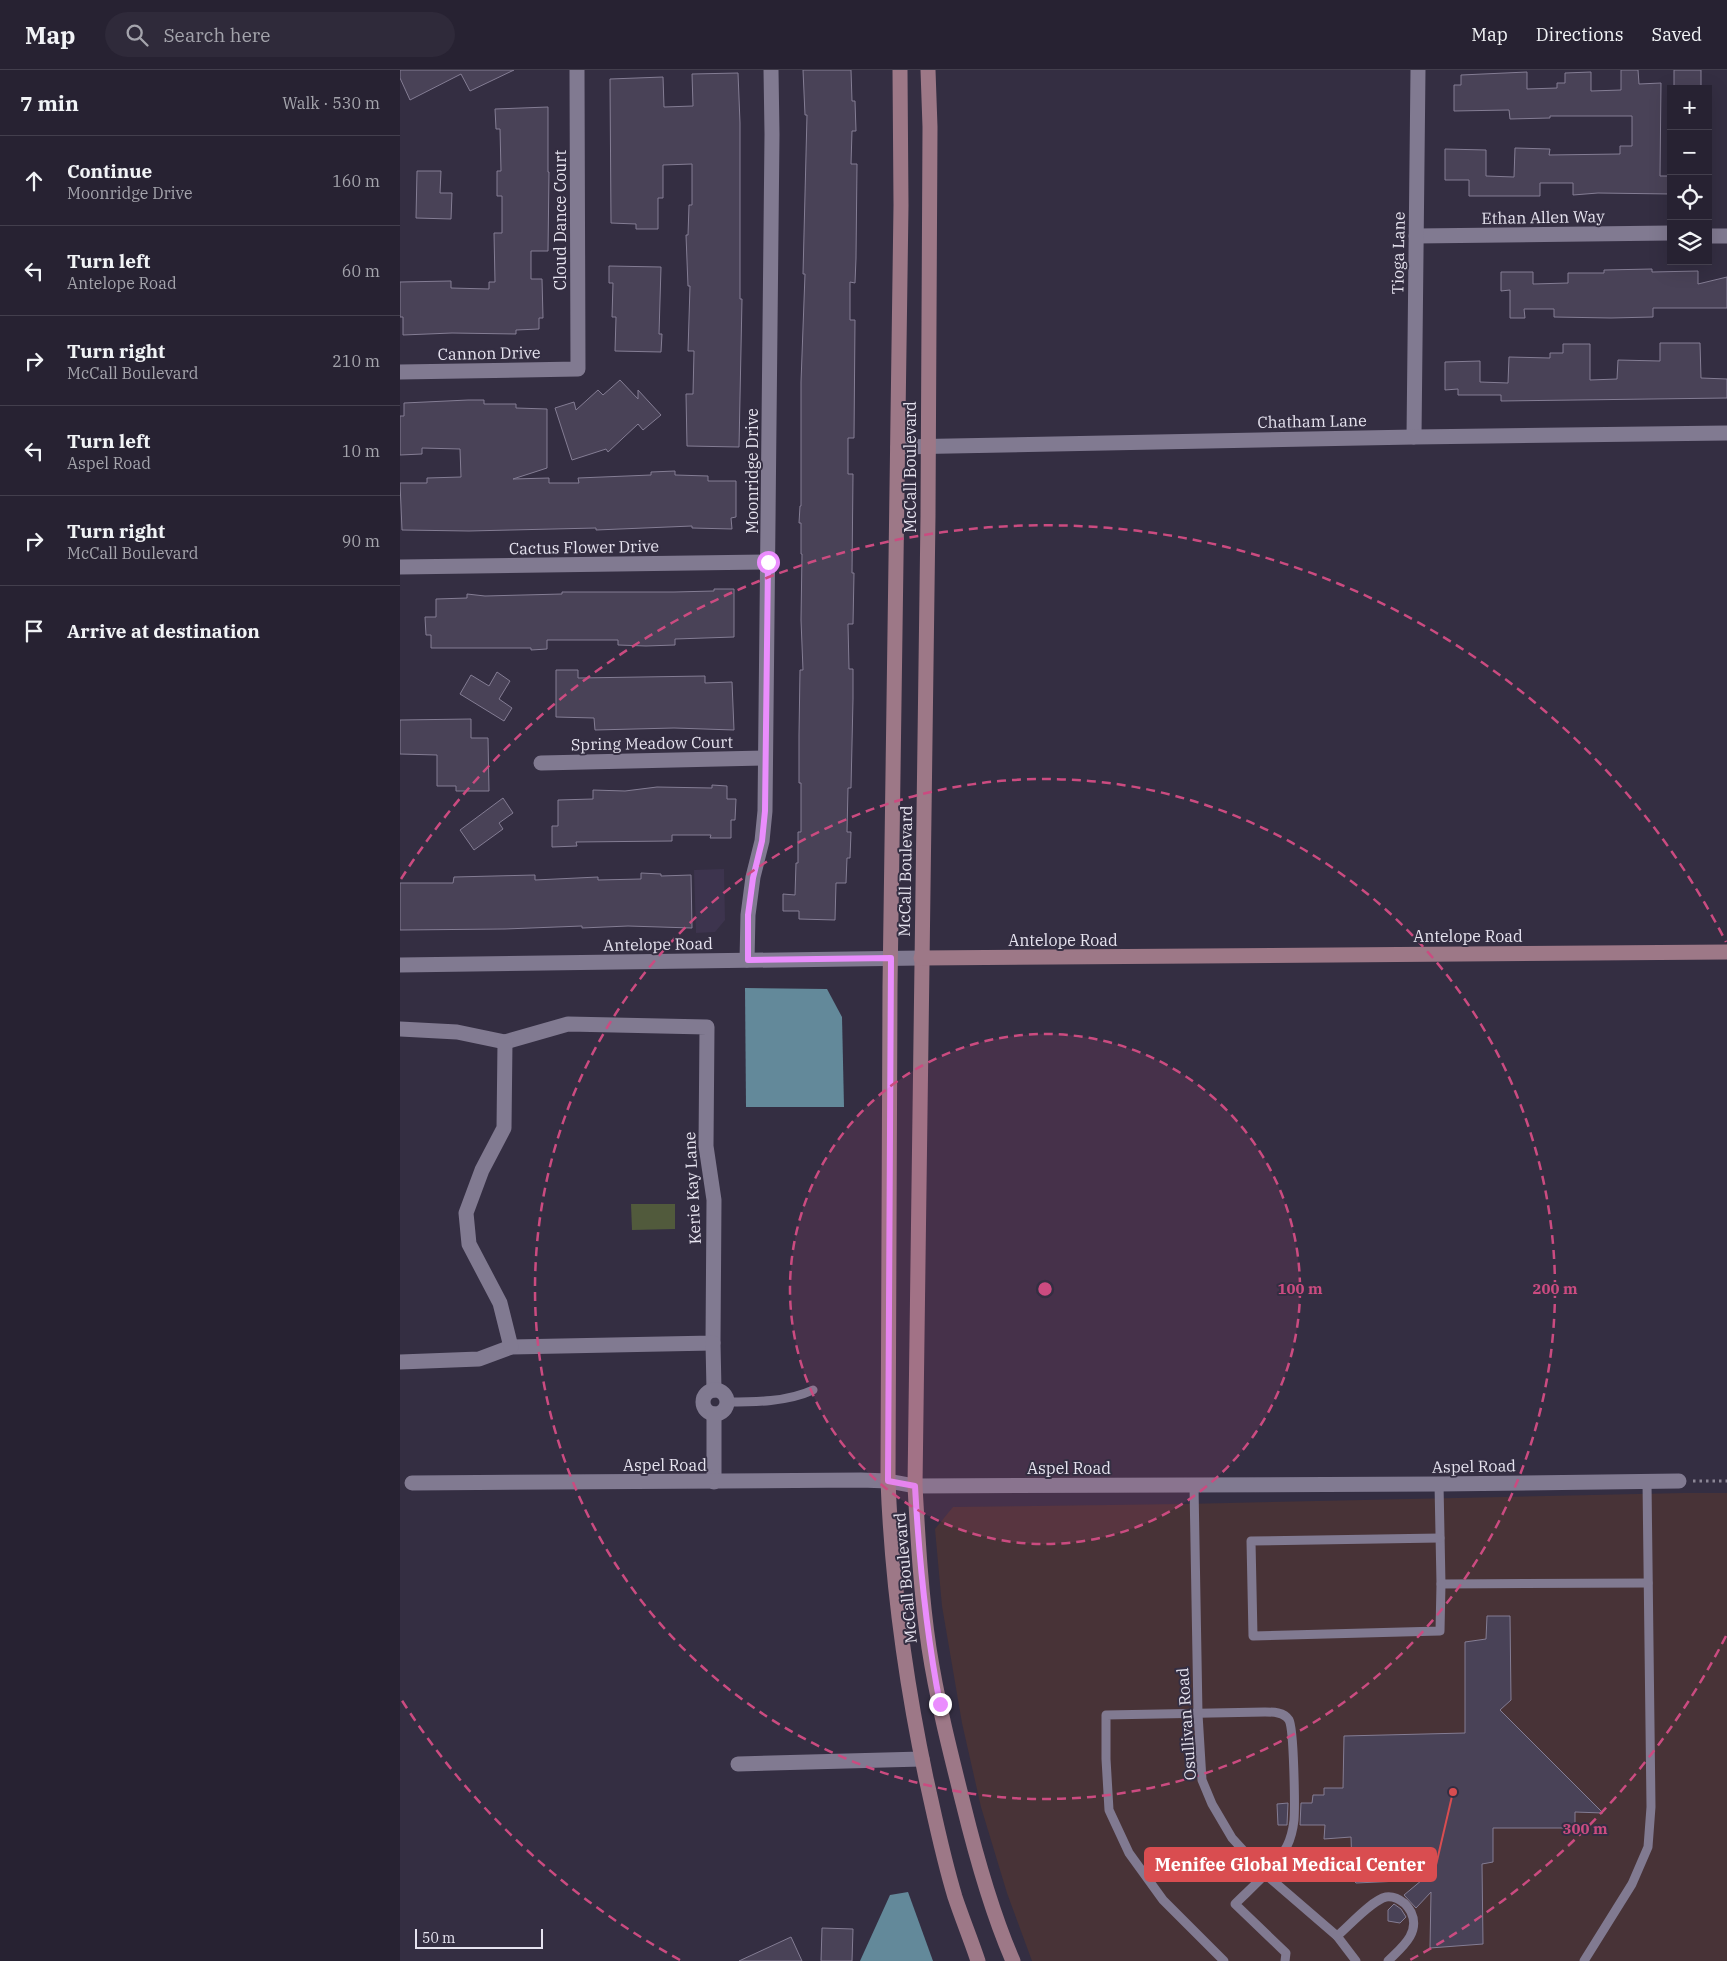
<!DOCTYPE html>
<html lang="en">
<head>
<meta charset="utf-8">
<style>
	:root { --surface:#272232; --page:#2f2a3a; --text:#f1f3f6; --muted:#a4a4ac; --line:#433f4d }
	body { margin:0; font-family:"IBM Plex Serif",serif; background:var(--page); color:var(--text) }
	.controls { position:absolute; right:15px; top:15px; display:grid; overflow:hidden; border-radius:0px; box-shadow:0 5px 20px #0002 }
	.controls button { width:45px; height:45px; display:grid; place-items:center; padding:0; border:0; border-bottom:1px solid var(--line); background:var(--surface); color:var(--text); font:25px sans-serif }
	.scale { position:absolute; left:15px; bottom:12px; width:128px; box-sizing:border-box; padding-left:5px; border:2px solid #e6e3ef; border-top:0; font-size:14px; line-height:18px; white-space:nowrap; color:#e6e3ef; -webkit-text-stroke:4px #342e42; paint-order:stroke }
	.stop { position:absolute; width:15px; height:15px; margin:-11px; border:4px solid #ea8dfd; border-radius:50%; background:#fff }
	.stop.end { background:#ea8dfd; border-color:#fff; box-shadow:0 1px 5px #0008 }
	.list { margin:0; padding:0; list-style:none }
	h2 { display:flex; justify-content:space-between; align-items:center; height:65px; margin:0; padding:0 20px; font-size:21px }
	h2 small { font-size:16px; font-weight:400; color:var(--muted) }
	.list li { display:grid; grid-template-columns:32px 1fr auto; gap:15px; align-items:center; box-sizing:border-box; height:90px; padding:0 20px; border-top:1px solid var(--line) }
	.list b { display:block; font-size:19px; white-space:nowrap }
	.list p { margin:0; font-size:16px; white-space:nowrap; color:var(--muted) }
	.list em { font-size:16px; font-style:normal; color:var(--muted) }
	.icon { flex:none; width:28px; height:28px; fill:none; stroke:currentColor; stroke-width:2; stroke-linecap:round; stroke-linejoin:round }
	.map { position:relative; flex:none; width:1327px; height:1891px; overflow:hidden }
	header { display:flex; align-items:center; gap:30px; box-sizing:border-box; height:70px; padding:0 25px; background:var(--surface); border-bottom:1px solid var(--line) }
	header strong { font-size:24px }
	nav { display:flex; gap:28px; margin-inline-start:auto; font-size:18px }
	.search { width:350px; height:45px; background:var(--page); display:flex; align-items:center; gap:12px; box-sizing:border-box; padding:0 18px; border-radius:28px; color:var(--muted); font-size:19px }
	main { display:flex }
	aside { flex:1; background:var(--surface) }
	.map>svg:first-child { display:block }
</style>
</head>
<body>
<header>
<strong>Map</strong>
<div class="search"><svg class="icon" aria-label="search" viewBox="0 0 24 24"><circle cx="10" cy="10" r="6"/><path d="M15 15l6 6"/></svg>Search here</div>
<nav><a>Map</a><a>Directions</a><a>Saved</a></nav>
</header>
<main>
<aside>
<h2>7 min<small>Walk · 530 m</small></h2>
<ul class="list">
<li><svg class="icon" aria-label="ahead" viewBox="0 0 24 24"><path d="M12 20V5M6 11l6-6 6 6"/></svg><div><b>Continue</b><p>Moonridge Drive</p></div><em>160 m</em></li>
<li><svg class="icon" aria-label="left" viewBox="0 0 24 24"><path d="M17 20v-9H6M10 6l-5 5 5 5"/></svg><div><b>Turn left</b><p>Antelope Road</p></div><em>60 m</em></li>
<li><svg class="icon" aria-label="right" viewBox="0 0 24 24"><path d="M7 20v-9h11M14 6l5 5-5 5"/></svg><div><b>Turn right</b><p>McCall Boulevard</p></div><em>210 m</em></li>
<li><svg class="icon" aria-label="left" viewBox="0 0 24 24"><path d="M17 20v-9H6M10 6l-5 5 5 5"/></svg><div><b>Turn left</b><p>Aspel Road</p></div><em>10 m</em></li>
<li><svg class="icon" aria-label="right" viewBox="0 0 24 24"><path d="M7 20v-9h11M14 6l5 5-5 5"/></svg><div><b>Turn right</b><p>McCall Boulevard</p></div><em>90 m</em></li>
<li><svg class="icon" aria-label="arrive" viewBox="0 0 24 24"><path d="M6 21V4h12l-3 4 3 4H6"/></svg><div><b>Arrive at destination</b></div></li>
</ul>
</aside>
<div class="map">
<svg width="1327" height="1891" viewBox="0 0 1327 1891">
	<rect width="100%" height="100%" fill="#342e42"/>
	<!-- built -->
	<polygon fill="#3d344e" points="324,799 325,850 315,862 296,863 294,800"/>
	<!-- medical -->
	<polygon fill="#483337" points="1283,1423 1327,1423 1327,1891 632,1891 607,1823 581,1737 562,1653 542,1536 535,1459 553,1437 784,1434"/>
	<!-- green -->
	<polygon fill="#515a3c" points="231,1134 275,1134 275,1159 232,1160"/>
	<!-- water -->
	<g fill="#63899a">
		<polygon points="345,918 427,919 442,947 444,1037 346,1037"/>
		<polygon points="508,1822 533,1891 460,1891 490,1825"/>
	</g>
	<!-- building -->
	<g fill="#494257" stroke="#847d94">
		<polygon points="0,0 114,0 70,21 61,4 10,30 0,8"/>
		<polygon points="403,0 451,0 452,31 455,31 456,61 452,61 451,94 457,94 456,188 455,213 450,212 450,250 455,250 454,368 448,368 448,404 453,404 452,503 454,503 453,554 448,554 449,599 453,599 453,629 451,718 448,718 447,762 451,762 450,788 447,788 446,813 436,813 435,850 399,849 399,841 383,841 383,824 395,825 396,793 398,793 398,762 401,762 401,713 399,713 399,665 400,600 403,600 401,550 402,484 401,484 401,453 399,453 400,436 401,436 401,312 405,204 403,204 407,45 405,45"/>
		<polygon points="1221,0 1238,0 1239,14 1261,13 1260,106 1271,106 1271,124 1198,123 1173,125 1173,113 1140,113 1140,126 1069,126 1069,110 1045,110 1045,79 1086,80 1086,106 1114,107 1115,78 1150,79 1149,85 1220,84 1220,76 1232,76 1232,46 1150,46 1150,48 1110,49 1109,40 1054,41 1054,15 1061,15 1061,5 1127,2 1127,19 1157,18 1157,13 1165,13 1165,3 1191,2 1191,21 1221,20"/>
		<rect x="1274" y="0" width="27" height="19"/>
		<polygon points="338,3 340,53 340,229 342,229 339,377 287,376 286,324 293,324 294,281 288,281 290,216 288,216 286,165 288,165 289,135 292,135 292,94 263,95 263,128 258,128 258,159 236,159 236,154 211,153 210,9 263,7 264,37 293,36 292,4"/>
		<polygon points="148,37 148,102 149,102 148,181 131,181 131,209 142,209 143,248 139,248 139,259 116,260 116,264 52,263 3,265 3,247 0,247 0,212 51,211 51,218 89,219 89,212 95,212 94,163 102,163 102,126 97,126 97,101 101,101 100,59 96,59 95,39"/>
		<polygon points="17,101 41,101 40,123 52,123 51,149 16,148"/>
		<polygon points="209,196 261,197 259,264 262,264 261,282 215,281 216,247 212,247 213,213 209,213"/>
		<polygon points="1252,199 1252,202 1298,201 1298,214 1327,207 1327,238 1253,238 1253,247 1211,248 1154,247 1154,239 1124,239 1125,248 1110,248 1110,220 1101,221 1101,202 1133,202 1133,214 1168,213 1168,203 1204,203 1204,200"/>
		<polygon points="1260,273 1300,273 1301,308 1327,309 1327,328 1101,331 1101,325 1058,325 1058,319 1045,320 1045,292 1080,291 1080,312 1108,313 1109,287 1150,288 1150,283 1163,283 1163,274 1190,274 1190,310 1217,309 1218,290 1260,291"/>
		<polygon points="220,310 238,329 238,320 261,345 243,360 238,354 208,382 206,379 172,390 155,338 174,332 176,340 198,320 203,325"/>
		<polygon points="68,330 84,330 84,334 116,334 116,338 147,339 147,398 113,409 149,408 149,413 179,413 178,408 251,405 251,402 275,401 275,405 308,406 308,411 336,411 336,447 331,448 332,459 292,458 292,456 196,460 196,458 69,461 2,460 0,413 27,413 27,408 61,407 60,379 22,378 22,384 0,385 0,346 4,346 4,333"/>
		<polygon points="314,519 334,519 334,567 275,569 275,575 246,576 218,575 218,570 147,570 147,579 131,580 131,578 31,578 31,565 26,565 25,547 36,547 36,529 67,528 67,524 85,526 162,524 162,522 274,522 314,521"/>
		<polygon points="156,600 178,600 178,608 305,606 305,613 332,612 334,660 274,658 195,660 194,648 156,647"/>
		<polygon points="97,602 110,611 99,629 112,638 104,651 60,624 71,605 89,616"/>
		<polygon points="71,649 71,668 88,668 89,721 56,721 56,716 37,716 37,685 0,684 0,650"/>
		<polygon points="312,715 327,716 327,729 336,729 335,750 331,750 331,768 310,768 311,765 272,765 272,771 176,772 177,776 152,777 152,756 158,756 158,730 193,729 193,720 225,721 257,717 312,718"/>
		<polygon points="103,728 113,743 99,753 103,759 74,780 60,760"/>
		<polygon points="241,803 261,804 261,806 291,805 292,858 228,856 182,858 182,856 105,859 0,860 0,813 53,813 54,807 135,805 135,810 198,807 198,810 241,809"/>
		<polygon points="1087,1546 1110,1546 1111,1630 1100,1640 1203,1743 1175,1742 1175,1758 1093,1758 1093,1792 1082,1794 1083,1874 1030,1878 1031,1822 1016,1838 1004,1825 1022,1810 956,1813 943,1798 952,1798 951,1767 924,1769 925,1755 900,1755 901,1733 912,1733 913,1725 924,1725 924,1718 943,1718 944,1666 1065,1663 1065,1572 1086,1569"/>
		<polygon points="888,1733 887,1755 878,1755 877,1734"/>
		<polygon points="994,1834 1001,1839 1006,1847 1000,1853 988,1851 988,1840"/>
		<polygon points="422,1858 453,1859 452,1891 421,1891"/>
		<polygon points="391,1867 402,1891 339,1891"/>
	</g>
	<g fill="none" stroke-linecap="round" stroke-linejoin="round">
		<!-- path -->
		<polyline stroke="#8b8696" stroke-width="3" stroke-dasharray="2.5 4" stroke-linecap="butt" points="1293,1411 1327,1411"/>
		<!-- lane -->
		<g stroke="#817a91" stroke-width="9">
			<path d="M327,1332C355,1332 387,1332 413,1320"/>
			<polyline points="1039,1414 1041,1514 1248,1513"/>
			<polyline points="794,1416 798,1644 802,1710 812,1734 832,1768 865,1804 937,1866 956,1891"/>
			<polyline points="1040,1468 851,1471 853,1566 1040,1561 1041,1514"/>
			<path d="M937,1866C949,1856 972,1830 986,1827C993,1826 999,1829 1004,1833C1007,1835 1009,1839 1011,1842C1021,1863 1001,1878 988,1891"/>
			<path d="M824,1891L763,1830L729,1783L709,1740L706,1689V1645L865,1642C873,1642 884,1642 889,1650C894,1659 895,1736 894,1750C893,1759 891,1768 887,1776C876,1797 852,1817 835,1834L886,1883L885,1891"/>
			<polyline points="1184,1891 1232,1814 1248,1777 1251,1737 1247,1412"/>
		</g>
		<!-- street -->
		<g stroke="#817a91" stroke-width="15">
			<polyline points="1016,166 1271,163"/>
			<polyline points="1308,166 1327,166"/>
			<polyline points="0,302 178,299 177,0"/>
			<polyline points="1014,367 1018,0"/>
			<polyline points="498,377 1014,367 1327,363"/>
			<polyline points="0,497 368,492"/>
			<polyline points="141,693 365,688"/>
			<polyline points="347,890 348,845 353,807 362,771 365,741 372,64 371,0"/>
			<polyline points="0,895 521,888"/>
			<polyline points="0,959 57,962 105,972 168,954 307,957 306,1076 314,1130 313,1273 111,1277 79,1289 0,1292"/>
			<polyline points="105,972 104,1058 82,1100 66,1143 69,1174 100,1233 111,1277"/>
			<polyline points="313,1273 314,1320"/>
			<circle cx="315" cy="1332" r="12"/>
			<polyline points="314,1344 314,1412"/>
			<polyline points="12,1413 461,1410 488,1411 515,1416 1039,1414 1279,1411"/>
			<polyline points="338,1694 522,1689"/>
		</g>
		<!-- secondary -->
		<g stroke="#9d7887" stroke-width="15">
			<path d="M500,0L501,135L490,917L488,1411C492,1513 505,1609 526,1708C535,1748 543,1788 555,1827C562,1848 571,1870 578,1891"/>
			<path d="M528,0L530,57L528,446L515,1416C518,1470 521,1524 529,1578C537,1630 550,1681 563,1733C576,1786 591,1841 613,1891"/>
			<polyline points="521,888 1327,882"/>
		</g>
	</g>
	<g fill="none" stroke-linecap="round" stroke-linejoin="round">
		<!-- route -->
		<path stroke="#ea8dfd" stroke-width="6" d="M368,492L365,741L362,771L353,808L348,845V890L491,888L488,1411L515,1416C519,1489 526,1562 540,1634"/>
	</g>
	<!-- distance rings -->
	<circle cx="645" cy="1219" r="255" fill="#cb4b80" fill-opacity=".12"/>
	<g fill="none" stroke="#cb4b80" stroke-width="2.5" stroke-dasharray="9 6">
		<circle cx="645" cy="1219" r="255"/>
		<circle cx="645" cy="1219" r="510"/>
		<path d="M1326 1566A764 764 0 0 1 1010 1890M280 1890A764 764 0 0 1 1 1629M1 809A764 764 0 0 1 1326 872"/>
	</g>
	<g text-anchor="middle" stroke-width="4" stroke-linejoin="round" paint-order="stroke">
		<!-- street labels -->
		<g font-size="16" fill="#e6e3ef" stroke="#342e42">
			<text transform="translate(1143 147) rotate(-1)" y="6">Ethan Allen Way</text>
			<text transform="translate(160 150) rotate(-90)" y="6">Cloud Dance Court</text>
			<text transform="translate(998 183) rotate(-89)" y="6">Tioga Lane</text>
			<text transform="translate(89 283) rotate(-1)" y="6">Cannon Drive</text>
			<text transform="translate(912 351) rotate(-1)" y="6">Chatham Lane</text>
			<text transform="translate(510 397) rotate(-90)" y="6">McCall Boulevard</text>
			<text transform="translate(352 401) rotate(-90)" y="6">Moonridge Drive</text>
			<text transform="translate(184 477) rotate(-1)" y="6">Cactus Flower Drive</text>
			<text transform="translate(252 673) rotate(-1)" y="6">Spring Meadow Court</text>
			<text transform="translate(505 801) rotate(-89)" y="6">McCall Boulevard</text>
			<text x="1068" y="872">Antelope Road</text>
			<text x="663" y="876">Antelope Road</text>
			<text transform="translate(258 874) rotate(-1)" y="6">Antelope Road</text>
			<text transform="translate(292 1118) rotate(-93)" y="6">Kerie Kay Lane</text>
			<text x="265" y="1401">Aspel Road</text>
			<text transform="translate(1074 1396) rotate(-1)" y="6">Aspel Road</text>
			<text x="669" y="1404">Aspel Road</text>
			<text transform="translate(505 1508) rotate(-95)" y="6">McCall Boulevard</text>
			<text transform="translate(786 1654) rotate(-94)" y="6">Osullivan Road</text>
		</g>
	</g>
	<circle cx="645" cy="1219" r="8" fill="#cb4b80" stroke="#342e42" stroke-width="2.5"/>
	<g font-size="15" text-anchor="middle" font-weight="bold" fill="#cb4b80" stroke="#342e42" stroke-width="4" stroke-linejoin="round" paint-order="stroke">
		<text x="900" y="1224">100 m</text>
		<text x="1155" y="1224">200 m</text>
		<text x="1185" y="1764">300 m</text>
	</g>
	<!-- callouts -->
	<path fill="none" stroke="#d94d50" stroke-width="2" d="M1053 1722L1036 1795"/>
	<circle fill="#d94d50" stroke="#342e42" stroke-width="2" cx="1053" cy="1722" r="5"/>
	<rect fill="#d94d50" stroke="#d94d50" stroke-width="2" x="745" y="1778" width="291" height="33" rx="5"/>
	<g font-size="18" text-anchor="middle" font-weight="bold" fill="#fff">
		<text x="890" y="1801">Menifee Global Medical Center</text>
	</g>
</svg>
<div class="controls">
<button>+</button>
<button>−</button>
<button><svg class="icon" aria-label="locate" viewBox="0 0 24 24"><circle cx="12" cy="12" r="6"/><path d="M12 2v4M12 18v4M2 12h4M18 12h4"/></svg></button>
<button><svg class="icon" aria-label="layers" viewBox="0 0 24 24"><path d="M12 4l9 5-9 5-9-5zM3 14l9 5 9-5"/></svg></button>
</div>
<div class="scale">50 m</div>
<div class="stop" style="left:368px;top:492px"></div>
<div class="stop end" style="left:540px;top:1634px"></div>
</div>
</main>
</body>
</html>
